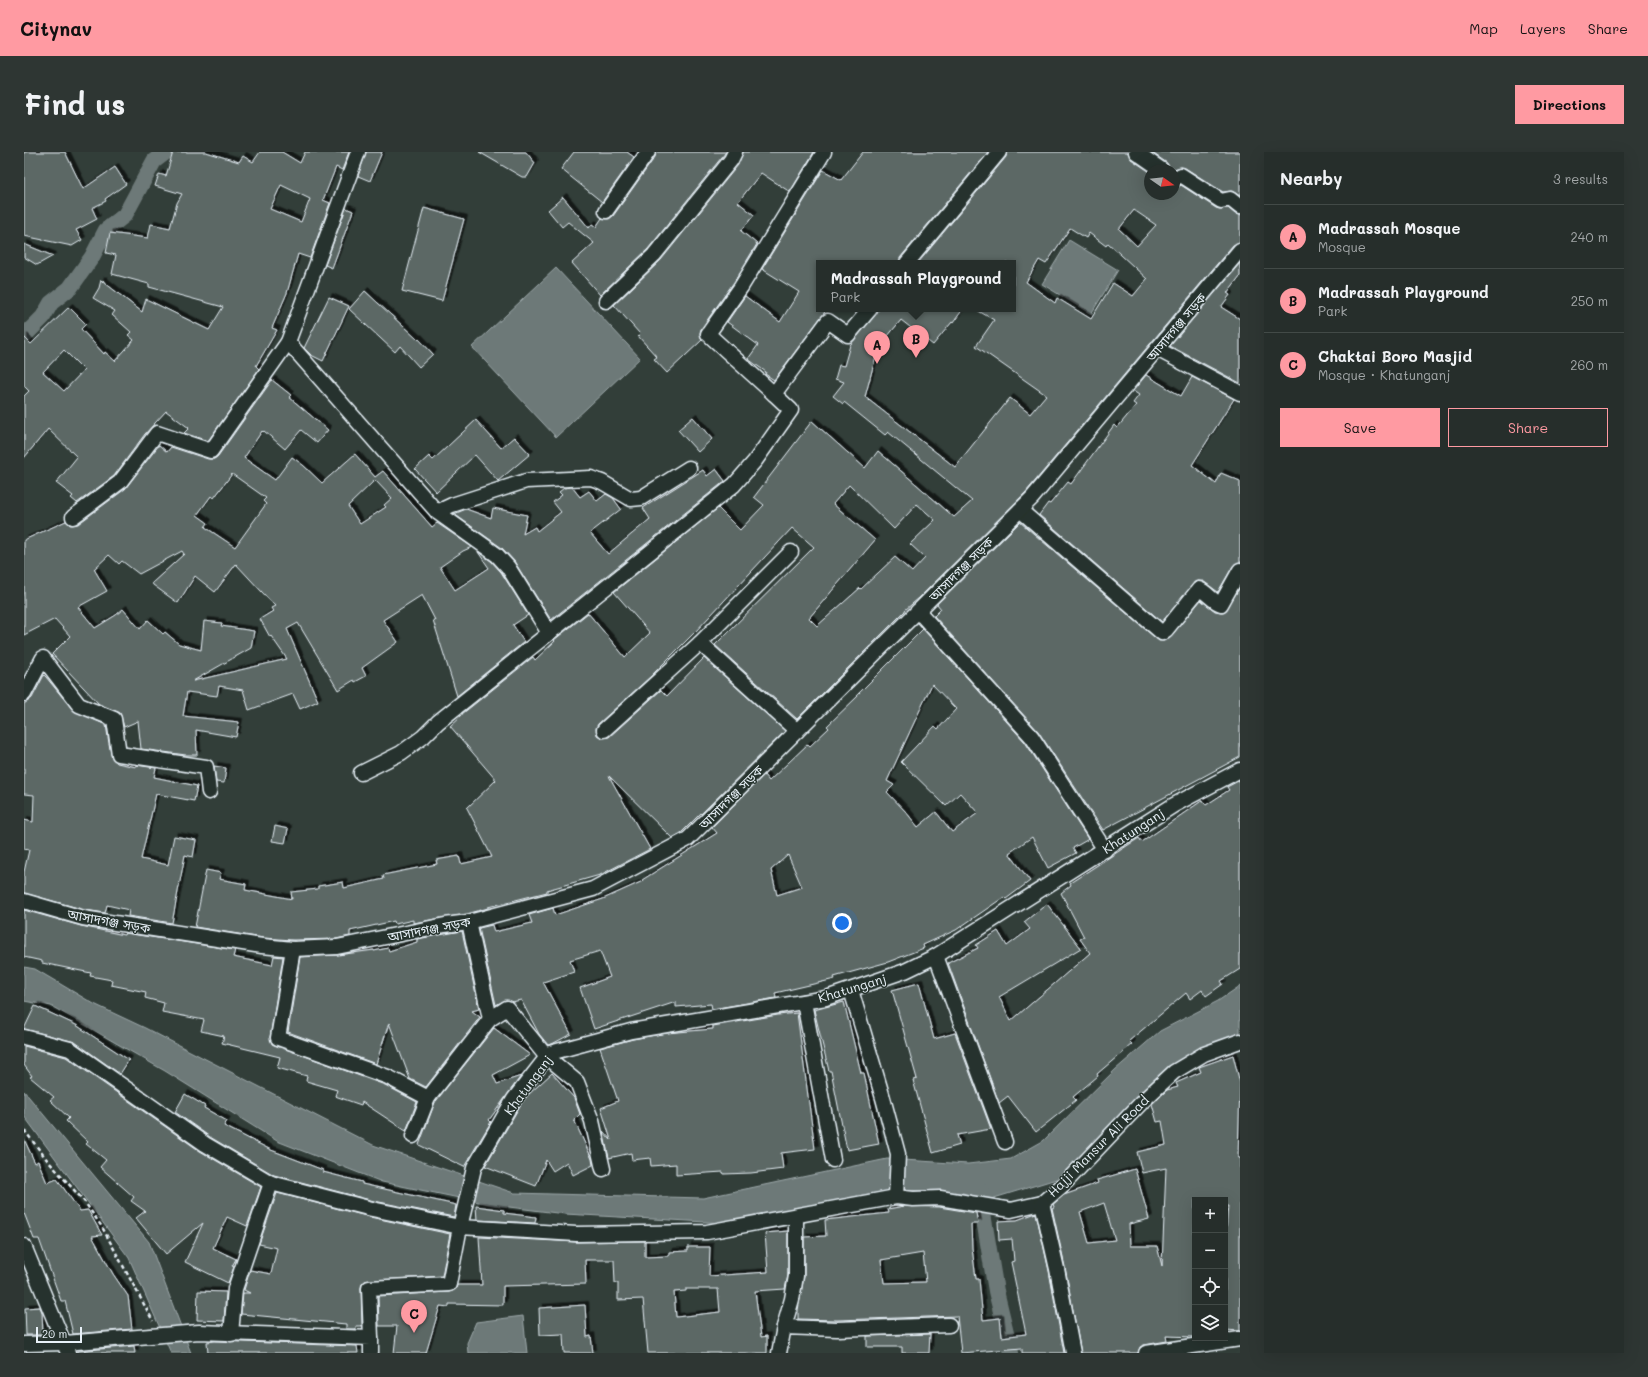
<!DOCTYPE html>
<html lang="en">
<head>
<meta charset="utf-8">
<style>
	:root { --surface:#262e2b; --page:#2e3633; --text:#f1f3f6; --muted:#a4a8a9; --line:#424a47; --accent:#ff9aa2 }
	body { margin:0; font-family:Mali,"Noto Sans Bengali",sans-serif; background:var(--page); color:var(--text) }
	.controls { position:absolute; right:12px; bottom:12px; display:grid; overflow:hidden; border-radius:0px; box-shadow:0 4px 16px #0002 }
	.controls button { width:36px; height:36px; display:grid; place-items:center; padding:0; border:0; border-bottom:1px solid var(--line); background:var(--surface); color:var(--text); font:20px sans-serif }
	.compass { position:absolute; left:1120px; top:12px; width:36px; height:36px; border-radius:50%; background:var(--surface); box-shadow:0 4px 16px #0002; rotate:104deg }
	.scale { position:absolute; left:12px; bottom:10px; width:46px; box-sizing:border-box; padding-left:4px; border:2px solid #e8f1f8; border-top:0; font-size:11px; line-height:14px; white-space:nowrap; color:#e8f1f8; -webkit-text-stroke:3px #26332d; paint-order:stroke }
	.you { position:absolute; left:818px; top:771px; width:14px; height:14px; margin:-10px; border:3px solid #fff; border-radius:50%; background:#1a73e8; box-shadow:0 0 0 6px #1a73e833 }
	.badge { display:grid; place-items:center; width:26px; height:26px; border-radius:50%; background:var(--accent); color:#111; font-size:13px; font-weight:700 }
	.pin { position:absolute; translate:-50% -33px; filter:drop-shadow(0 1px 2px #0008) }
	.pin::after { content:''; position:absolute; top:21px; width:14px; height:12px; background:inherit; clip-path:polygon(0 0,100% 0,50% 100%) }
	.popup { position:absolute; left:792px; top:108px; width:200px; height:52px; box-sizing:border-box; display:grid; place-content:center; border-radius:0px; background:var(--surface); filter:drop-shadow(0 1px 3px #0005); font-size:13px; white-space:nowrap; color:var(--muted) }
	.popup b { font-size:15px; color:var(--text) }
	.popup::after { content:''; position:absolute; left:50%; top:100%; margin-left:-8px; border:8px solid transparent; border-top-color:var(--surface) }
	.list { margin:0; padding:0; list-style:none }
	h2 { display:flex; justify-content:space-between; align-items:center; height:52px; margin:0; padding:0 16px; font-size:17px }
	h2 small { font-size:13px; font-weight:400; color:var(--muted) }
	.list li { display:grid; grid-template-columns:26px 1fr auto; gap:12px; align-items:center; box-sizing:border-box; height:64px; padding:0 16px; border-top:1px solid var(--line) }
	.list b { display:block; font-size:15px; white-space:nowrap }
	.list p { margin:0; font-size:13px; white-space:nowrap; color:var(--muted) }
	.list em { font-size:13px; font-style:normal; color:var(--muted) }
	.actions { display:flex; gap:8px; padding:12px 16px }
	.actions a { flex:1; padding:9px 0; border:1px solid var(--accent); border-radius:0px; text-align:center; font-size:14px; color:var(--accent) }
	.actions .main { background:var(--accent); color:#111 }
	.icon { flex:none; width:22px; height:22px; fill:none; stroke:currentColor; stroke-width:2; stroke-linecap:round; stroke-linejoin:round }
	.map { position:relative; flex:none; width:1216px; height:1201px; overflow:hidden; border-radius:0px }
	header { display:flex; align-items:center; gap:24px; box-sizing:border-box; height:56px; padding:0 20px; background:var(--accent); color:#111 }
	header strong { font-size:19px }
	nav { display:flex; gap:22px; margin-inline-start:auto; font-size:14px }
	.intro { display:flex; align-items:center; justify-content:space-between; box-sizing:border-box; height:96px; padding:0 24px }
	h1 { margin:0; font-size:28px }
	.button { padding:10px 18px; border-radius:0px; background:var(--accent); color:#111; font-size:14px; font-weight:700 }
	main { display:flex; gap:24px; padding:0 24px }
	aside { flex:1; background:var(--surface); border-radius:0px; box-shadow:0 4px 16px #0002 }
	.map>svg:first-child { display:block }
</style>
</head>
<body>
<header>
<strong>Citynav</strong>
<nav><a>Map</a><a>Layers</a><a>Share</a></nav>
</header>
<div class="intro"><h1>Find us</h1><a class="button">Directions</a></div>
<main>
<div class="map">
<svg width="1216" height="1201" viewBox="0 0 1216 1201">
	<defs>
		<filter id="shadow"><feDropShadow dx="3.5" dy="-3.5" stdDeviation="0" flood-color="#0009"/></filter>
	</defs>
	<rect width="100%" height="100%" fill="#323e39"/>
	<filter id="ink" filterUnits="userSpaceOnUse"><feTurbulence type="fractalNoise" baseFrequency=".025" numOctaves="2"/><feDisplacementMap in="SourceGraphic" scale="8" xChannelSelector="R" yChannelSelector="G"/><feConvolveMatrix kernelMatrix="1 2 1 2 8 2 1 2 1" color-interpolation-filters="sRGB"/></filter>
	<g filter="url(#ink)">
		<!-- water -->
		<g fill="#6d7978" stroke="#9ea9ab">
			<polygon points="1045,88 1094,118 1067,162 1018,132"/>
			<polygon points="532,116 616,206 532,285 448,195"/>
			<polygon points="0,815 11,817 70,852 121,876 349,993 490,1041 679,1046 863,1007 944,1012 987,1007 1019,989 1091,918 1136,879 1194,849 1216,834 1216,882 1166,903 1039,1025 957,1050 939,1041 881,1038 844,1042 700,1071 541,1062 469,1053 358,1030 253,989 141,919 27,854 0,849"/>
			<polygon points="0,939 125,1090 167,1201 147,1201 105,1106 0,964"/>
			<polygon points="499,1164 503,1201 444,1201 443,1191 452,1170"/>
		</g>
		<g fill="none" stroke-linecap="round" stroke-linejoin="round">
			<!-- canal -->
			<g stroke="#6d7978" stroke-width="16">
				<polyline points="0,184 19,165 27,151 46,136 68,105 82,78 101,63 130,9 142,0"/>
				<polyline points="957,1038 957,1050 972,1139 987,1201"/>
			</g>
		</g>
		<!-- building -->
		<g fill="#5c6865" stroke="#e8f1f8" fill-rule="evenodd" filter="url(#shadow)">
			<polygon points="0,0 41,0 59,37 91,15 102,32 81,47 82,49 68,56 73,67 52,78 58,88 48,94 0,84"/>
			<path d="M149,0H182L215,10L219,4L229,10L236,0H258L276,11L281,0H325L318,18L312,15L299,48L306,51L286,106L274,102L263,141L248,176L253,178L232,214L235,217L184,289L160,281L165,276L142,259L121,282L90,324L53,351L47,346L49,344L32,331L53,305L24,277L0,306V244L5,239L0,234V185L7,192L45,155L62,172L57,177L80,202L81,200L91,209L110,188L104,183L107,180L88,163L91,159L69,146L75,136L77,128L79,130V128L81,131L118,160L122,147L185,178L199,155L125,135V132L88,122L92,103L82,101L86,81L124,86L127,72L146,76L153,51L158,42L131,34L135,22L142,24ZM257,33L286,47L277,70L246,57ZM40,198L60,218L40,239L19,220Z"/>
			<polygon points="342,0 358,0 346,29 334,24"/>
			<polygon points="455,0 502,0 511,11 503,25 498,25"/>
			<polygon points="550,0 603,0 610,5 578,50 537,17"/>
			<polygon points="632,0 702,0 624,97 576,143 548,111 570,91 544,70 538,75 524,58 539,45 565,76 568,72 572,75 578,66 585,67 589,64 631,5"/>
			<polygon points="719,0 790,0 766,40 737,21 714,50 730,63 717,79 733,92 710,130 677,177 676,181 678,188 643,221 630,207 633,205 614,184 616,182 590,153 637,108 714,13"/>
			<polygon points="839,0 964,0 876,106 875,111 795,111 795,157 803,157 750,228 741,222 742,220 724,207 734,193 703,170 721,144 756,170 775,140 738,117 799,18 817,28"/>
			<path d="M983,0H1104L1107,7L1126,20V42H1150V38L1157,33L1192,56L1196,57L1204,56L1211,62L1216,63V90L1209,93L1002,340L895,446L881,458V459L773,567L691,493L790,395L768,376L672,479L626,525L574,572L572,576L573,583L578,586L585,585L637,538L643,544L680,506L761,579L677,662V661L657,681L648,686L585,624L626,697L576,723L523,738V740L464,755V756L443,762L389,771V768L371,772L370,769L326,779V784L312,787L269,788L239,786L171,775L182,718L197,721L195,727L222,732L221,738L268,747L267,740L294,737V734L319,730L320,736L360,727L359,723L413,712L412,708L435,704L437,712L468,705L443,656L472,628L426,574L438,563V562L509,505L511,508L531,489L530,488L564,461L601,505L626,481L590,440L694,356L716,378L740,353L730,345L788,269L841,316L854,299L930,365L948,349L864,280L861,283L820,250L819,252L809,244L820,230L811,227L815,213L820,214L826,193L852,162L855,157H939L929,171L928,170L909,193L877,168L854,196L841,245L931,315L986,246L1006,262L1022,243L952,194L970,168L951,157H989V111H894L982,5ZM1110,58L1132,73L1113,94L1095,77ZM1046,76L1062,86L1065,81L1082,94L1084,91L1123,127L1109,144L1089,131L1067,167L1033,146L1031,151L1002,130L1015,108L1022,112ZM825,333L870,377L893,352L911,368L886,392L901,406L888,420L871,405L837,437L836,436L793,474L785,466L851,388L809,352Z"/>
			<polygon points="1127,0 1216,0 1216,44 1208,39 1199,40 1161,16 1157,15 1146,18 1143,11"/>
			<polygon points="322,56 329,59 308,116 301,113"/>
			<polygon points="400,56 440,67 418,149 378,139"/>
			<polygon points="0,92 29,104 13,113 0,105"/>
			<polygon points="1216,111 1216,124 1203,141 1206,143 1197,155 1216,167 1216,231 1146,194"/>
			<polygon points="341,139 393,187 394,186 409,202 395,215 376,194 371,200 325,157"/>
			<polygon points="305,145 325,154 299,209 287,203 280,196"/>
			<polygon points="1122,223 1157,244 1168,225 1210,247 1168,313 1192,332 1197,321 1216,329 1216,410 1209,414 1194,440 1179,429 1171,430 1138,470 1015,363 1024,351 1026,352 1044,330 1047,332 1090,273 1093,276 1112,253 1109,251 1115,243 1109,239"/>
			<path d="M248,228L267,243L265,245L304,278L293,291L277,278L261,297L240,279L239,280L238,279L220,306L251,328L268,305L279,313L298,331L331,302L351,325L359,319L408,375L413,371L448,395L439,399L416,415L431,438L465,416L454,400L467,409L477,420L504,463L489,473L500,490L433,544L409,468H411L398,443L359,468L374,490L338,516L342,524L331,530L330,528L314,538L274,471L263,477L294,549L276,557L269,542L225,558L219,538L195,534L193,544L163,540L159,564L215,570L212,585L172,578L173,603H162L117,597L114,569L100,575L96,561L75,552L28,502L46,484L31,467L0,483V388L42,369L46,373L54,372L101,337L135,293L143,300L147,295L184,307H190L194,304ZM208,322L242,346L239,349L242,352L211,395L181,375L184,371L173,363L187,344L190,346ZM351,328L368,346L360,353L362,355L336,372L324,354ZM158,399L160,402L128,431L129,433L154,451L171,424L191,440L212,412L251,454L247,456L249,459L236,467L246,485L247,484L263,507L169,529L227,496L230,479L197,474L198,471L180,469L177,498L155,492L141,480L139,482L124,468L116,477L99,457L92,463L71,476L54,455L83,439L70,417L85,403L95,412L98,409L115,422Z"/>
			<polygon points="669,265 688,287 674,300 654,278"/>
			<polygon points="452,268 477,296 490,285 506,302 474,329 451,303 412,340 391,317 405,304 409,308"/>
			<polygon points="692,317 701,329 527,468 490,409 478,396 430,362 442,357 467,366 469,356 503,363 499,382 511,375 513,379 537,360 529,350 538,343 535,340 540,336 548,335 556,345 565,339 573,349 582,342 589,346 597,357 566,381 584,402 626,367 619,356 679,318 683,324"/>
			<polygon points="996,370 1135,489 1140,489 1148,483 1177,448 1191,459 1198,460 1201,459 1216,435 1216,605 1079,678 1014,579 910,464 917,457 913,452"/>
			<path d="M899,477L1001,590L1064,687L1063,688L1049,696L1052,701L1024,716L1008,685L985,701L1006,729L982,747L980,745L932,778L899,793L900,796L864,810L810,825L811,827L751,841L752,846L688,857L687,852L652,855V850L570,877L556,836L586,825L576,799L546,808L550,820L519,830L547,882L528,892L524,893L515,882L497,848L488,850L482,848L472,853L455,776L468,773L470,780L508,771L505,763L529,756L531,763L579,747L619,729L618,728L693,681L688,675L740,623L745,629L784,592L786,594L805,576L803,574L834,544L833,543ZM908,532L932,557L914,577L911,574L877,610L922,654L936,641L954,661L928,680L912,660L894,675L882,660L863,640L870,633L863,629ZM764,703L778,735L753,743L747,718Z"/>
			<polygon points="20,523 22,525 49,558 82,573 87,603 93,611 112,615 112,613 132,616 130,625 173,634 170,649 132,642 117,707 144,713 150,684 172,688 169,705 161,703 148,771 104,764 105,758 83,753 81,761 61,758 0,741 0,720 5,698 0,697 0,668 9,670 10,643 0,642 0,552 8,546"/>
			<polygon points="190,614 202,616 200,631 192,630"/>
			<polygon points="1216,628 1216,817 1197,829 1199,832 1182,844 1178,838 1166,847 1162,841 1105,889 1108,892 1073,922 1074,924 1049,945 1052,948 1012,980 984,944 975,951 924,811 954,796 952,793 974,779 983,794 1006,777 1000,770 1023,752 1057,796 975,845 987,869 1066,801 1056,787 1060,785 1037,741 1047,733 1046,731 1115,686 1118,690 1179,648 1182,653 1205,638 1203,635"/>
			<polygon points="251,674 264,677 261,691 248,689"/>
			<polygon points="0,758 57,774 100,783 101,781 211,798 209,805 248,813 250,804 259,805 246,885 248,892 361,933 393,950 382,979 338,950 337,953 311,944 313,938 282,929 283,924 253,916 256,905 198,891 200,884 177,879 180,868 138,860 140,851 121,846 122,840 87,833 88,828 66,824 67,821 18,811 18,809 0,805"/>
			<polygon points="438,779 455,857 448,859 456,865 402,935 386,927 365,871 352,912 264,880 276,805 314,803 350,798 350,799 364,796 365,799 393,790 393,787"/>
			<polygon points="895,831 910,887 931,881 967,977 933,983 936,993 909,1001 889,928 893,927 868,838"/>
			<polygon points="820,850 837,921 840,921 855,992 823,998 807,919 805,919 790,858"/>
			<polygon points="11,854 52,873 105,908 96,922 51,890 0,877"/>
			<polygon points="773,861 791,997 757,1001 759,1017 727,1021 700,1022 699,1020 652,1023 652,1012 627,1014 626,1006 608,1008 607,1001 585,1006 579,979 587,988 577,956 594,949 576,896 609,887 643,881 689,877 689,874 754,863"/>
			<polygon points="470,876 506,903 469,923 473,932 497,924 465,968 467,970 440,1015 395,993 411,950"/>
			<polygon points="0,894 42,905 176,999 237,1035 223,1074 203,1065 189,1096 212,1107 208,1114 210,1115 204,1131 161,1110 179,1071 142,1102 112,1066 121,1059 107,1049 110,1045 76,1015 82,1008 62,992 64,990 42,969 45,966 26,948 30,945 6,925 8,924 0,913"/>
			<path d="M1209,903L1216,931L1214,1006H1216V1179L1201,1178V1094L1204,1054H1201V1048H1171L1170,1093H1171V1185L1142,1184L1143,1189L1120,1193L1116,1195L1114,1201H1057L1041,1115L1028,1056L1030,1055L1029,1052L1040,1043L1074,1031L1073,1028L1111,1017L1125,1067L1105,1072L1106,1094H1133L1138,1114L1142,1016L1118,1021L1113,1000L1142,993L1138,969L1133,970L1128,952L1143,938L1154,935L1152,931L1177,920L1175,915ZM1080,1051L1091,1088L1065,1091L1056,1060Z"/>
			<polygon points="528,921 550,946 556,962 550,968 568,1007 569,1013 549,1023 543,1010 529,1019 522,1008 512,1034 461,1014 497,952 504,943"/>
			<polygon points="161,942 181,954 180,956 203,969 200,974 247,998 299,1018 299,1020 338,1030 338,1032 432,1053 430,1065 350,1049 250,1023 186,985 151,960"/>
			<polygon points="0,987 11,1011 14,1009 23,1031 33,1027 56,1059 64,1058 78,1083 68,1084 89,1122 104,1144 108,1177 49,1182 41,1149 37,1149 15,1087 10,1087 0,1061"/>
			<polygon points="253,1041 346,1065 426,1082 418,1124 341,1129 338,1132 337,1136 338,1174 332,1174 332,1177 322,1177 322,1172 217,1162 219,1141 226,1141 220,1138 226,1118 247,1122 253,1096 235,1092"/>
			<polygon points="452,1054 480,1058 480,1061 512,1065 511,1071 453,1068"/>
			<path d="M880,1054L915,1055L952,1061L954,1072H947L948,1096L952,1127H955L959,1168L976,1166L978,1185L1002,1182L987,1110L990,1109L988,1087L975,1088L974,1069L993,1068L1012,1061L1025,1119L1040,1201H998V1196L937,1201L933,1164L813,1168L774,1167V1158L780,1124V1085L802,1084L801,1068L865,1061L864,1057ZM899,1101L902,1130L860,1131L857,1108Z"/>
			<path d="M764,1079V1123L761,1137L731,1139L737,1185L743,1184V1201H624L619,1147L594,1148V1131H591L590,1108H561L562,1132L479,1134V1153L425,1152V1155L416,1154L402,1201H370L373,1174H355L354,1144L425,1140L432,1137L433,1133H458L455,1085L552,1090L621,1089V1105L645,1104V1100L664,1099V1095H686L685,1124L744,1120L741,1081ZM662,1137H694L696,1160L652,1165L650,1140L662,1139Z"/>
			<polygon points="174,1139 202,1140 200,1169 173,1168"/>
			<polygon points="561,1153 563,1185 567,1184 569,1201 540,1201 539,1182 516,1183 515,1156"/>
			<polygon points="16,1155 18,1160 19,1183 2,1183 1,1156"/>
			<polygon points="906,1182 905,1201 878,1201 878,1195 843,1195 843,1184"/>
			<polygon points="191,1189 333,1194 334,1201 184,1201 183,1190"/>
			<polygon points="110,1194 111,1201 53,1201 53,1199"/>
		</g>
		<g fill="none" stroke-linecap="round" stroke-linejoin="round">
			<!-- street casing -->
			<g stroke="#e8f1f8" stroke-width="17">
				<g id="street">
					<polyline points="1112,0 1138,18"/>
					<polyline points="1150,27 1157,23 1197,49 1206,47 1216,55"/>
					<polyline points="582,59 624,0"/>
					<polyline points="883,111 975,0"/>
					<polyline points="582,149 630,103 707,8 711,0"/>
					<polyline points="264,190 413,360 473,403 484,415 525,481"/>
					<polyline points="1133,197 1216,241"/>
					<polyline points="750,242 684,182 717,135 800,0"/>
					<path d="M996,358L1138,481L1142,478L1175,437C1183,440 1189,450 1197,452L1216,418"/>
					<polyline points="413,360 428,353 502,329 567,326 578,330 607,347 617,346 665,316"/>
					<polyline points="49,365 96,330 133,281 187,299 264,190 334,0"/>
					<polyline points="894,459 1008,585 1081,698"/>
					<polyline points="676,491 773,579"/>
					<polyline points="0,542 19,506 55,553 90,567 95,602 182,615 185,640"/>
					<polyline points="580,578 676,491 767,400"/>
					<polyline points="1216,618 1150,653 912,804 881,819 802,846 607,879 526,901 490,947 450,1016 436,1075 552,1082 683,1080 872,1045 889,1047 916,1046 987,1058 1018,1051 1040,1032 1120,948 1150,920 1180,902 1216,889"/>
					<polyline points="337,621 377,601 399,585 414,570 710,333 731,309 767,258 750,242 804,169 824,183 846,157"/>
					<polyline points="0,749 59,766 238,794 269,797 313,795 421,773 445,770 569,737 664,687 1008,346 1216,98"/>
					<polyline points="445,770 466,867"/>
					<polyline points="269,797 254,886 364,925 404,946"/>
					<polyline points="912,804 981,990"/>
					<polyline points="827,838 859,946 874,1002 872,1045"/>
					<polyline points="780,850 809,1008"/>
					<polyline points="0,885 46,897 181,992 247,1031 348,1057 436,1075 425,1132 345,1136 347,1186"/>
					<polyline points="389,984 404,946 466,867 483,856 522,904 553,930 568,969 579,1017"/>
					<polyline points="1018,1051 1033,1117 1049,1201"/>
					<polyline points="0,1094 44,1201"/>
					<polyline points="760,1175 768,1147 772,1124 772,1064"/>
					<polyline points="207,1182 211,1137 247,1031"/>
					<polyline points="0,1192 41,1191 175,1180 347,1186 347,1201"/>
					<polyline points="755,1201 760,1175 813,1177 925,1173"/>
					<polyline points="1122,1201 1216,1187"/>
				</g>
			</g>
			<!-- path -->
			<polyline stroke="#e8f1f8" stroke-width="2.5" stroke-dasharray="4 3" stroke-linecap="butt" points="0,978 24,1009 60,1049 78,1075 129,1169"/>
			<!-- street -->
			<use href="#street" stroke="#26332d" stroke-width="14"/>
		</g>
	</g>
	<g text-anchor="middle" stroke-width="3" stroke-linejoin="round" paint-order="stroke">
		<!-- street labels -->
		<g font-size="13" fill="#e8f1f8" stroke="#26332d">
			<text transform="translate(1152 175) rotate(-50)" y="5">আসাদগঞ্জ সড়ক</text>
			<text transform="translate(937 417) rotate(-45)" y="5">আসাদগঞ্জ সড়ক</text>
			<text transform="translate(707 645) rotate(-45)" y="5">আসাদগঞ্জ সড়ক</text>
			<text transform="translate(1109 679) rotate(-33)" y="5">Khatunganj</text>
			<text transform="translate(85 769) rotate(10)" y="5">আসাদগঞ্জ সড়ক</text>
			<text transform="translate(405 777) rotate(-11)" y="5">আসাদগঞ্জ সড়ক</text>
			<text transform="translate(828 836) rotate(-17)" y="5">Khatunganj</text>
			<text transform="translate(504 933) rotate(-53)" y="5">Khatunganj</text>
			<text transform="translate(1074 994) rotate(-45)" y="5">Hajji Mansur Ali Road</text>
		</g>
	</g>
</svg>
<div class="controls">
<button>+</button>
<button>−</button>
<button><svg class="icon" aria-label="locate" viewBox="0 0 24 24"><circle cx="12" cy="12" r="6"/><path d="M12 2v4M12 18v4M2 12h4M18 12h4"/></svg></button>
<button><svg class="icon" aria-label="layers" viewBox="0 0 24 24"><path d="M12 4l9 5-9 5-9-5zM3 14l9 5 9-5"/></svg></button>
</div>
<svg class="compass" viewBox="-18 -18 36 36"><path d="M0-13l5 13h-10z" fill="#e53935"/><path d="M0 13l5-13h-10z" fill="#a4a8a9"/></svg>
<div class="scale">20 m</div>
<div class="you"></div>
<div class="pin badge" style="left:853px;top:212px">A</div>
<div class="pin badge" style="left:892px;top:206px">B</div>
<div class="popup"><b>Madrassah Playground</b>Park</div>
<div class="pin badge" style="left:390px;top:1181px">C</div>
</div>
<aside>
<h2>Nearby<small>3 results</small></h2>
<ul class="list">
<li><span class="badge">A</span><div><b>Madrassah Mosque</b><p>Mosque</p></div><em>240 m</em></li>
<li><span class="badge">B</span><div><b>Madrassah Playground</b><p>Park</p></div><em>250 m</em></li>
<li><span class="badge">C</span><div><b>Chaktai Boro Masjid</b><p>Mosque · Khatunganj</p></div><em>260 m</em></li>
</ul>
<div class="actions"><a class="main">Save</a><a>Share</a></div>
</aside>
</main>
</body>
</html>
